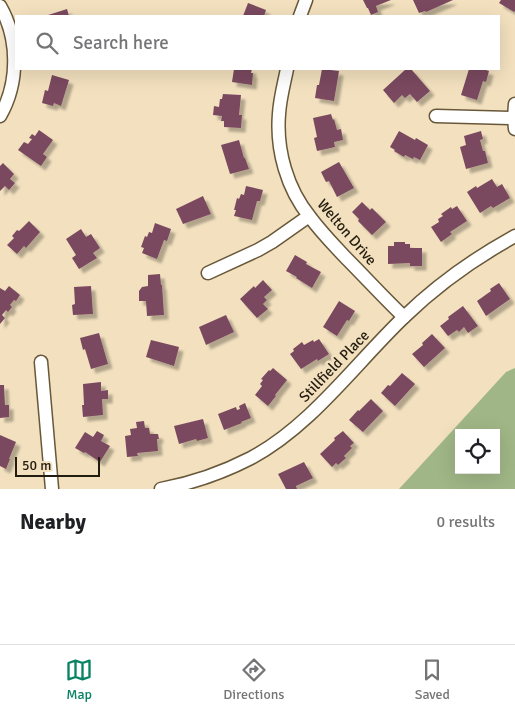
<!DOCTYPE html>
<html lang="en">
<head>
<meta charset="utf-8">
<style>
	:root { --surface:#fff; --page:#f6f6f6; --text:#202124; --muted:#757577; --line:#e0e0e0; --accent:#078262 }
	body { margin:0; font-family:Signika,sans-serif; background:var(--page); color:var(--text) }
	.controls { position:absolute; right:15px; bottom:15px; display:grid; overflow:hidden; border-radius:0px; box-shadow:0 5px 20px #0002 }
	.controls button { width:45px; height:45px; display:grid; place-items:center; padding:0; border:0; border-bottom:1px solid var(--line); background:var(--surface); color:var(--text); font:25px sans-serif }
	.scale { position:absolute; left:15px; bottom:12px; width:85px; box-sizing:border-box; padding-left:5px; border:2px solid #221b0f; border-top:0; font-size:14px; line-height:18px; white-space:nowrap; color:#221b0f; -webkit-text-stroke:4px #f2e0be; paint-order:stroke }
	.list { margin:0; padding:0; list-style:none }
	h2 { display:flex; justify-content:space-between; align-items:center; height:65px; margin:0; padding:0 20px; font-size:21px }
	h2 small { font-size:16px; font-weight:400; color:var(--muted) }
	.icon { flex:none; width:28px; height:28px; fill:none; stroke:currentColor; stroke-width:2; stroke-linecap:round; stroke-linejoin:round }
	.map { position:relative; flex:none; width:515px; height:489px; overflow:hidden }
	.search { position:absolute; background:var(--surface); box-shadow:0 5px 20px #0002; left:15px; right:15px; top:15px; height:55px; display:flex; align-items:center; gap:12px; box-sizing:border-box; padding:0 18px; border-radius:0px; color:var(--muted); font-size:19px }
	.sheet { height:155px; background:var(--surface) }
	nav { display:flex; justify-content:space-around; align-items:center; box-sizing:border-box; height:70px; border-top:1px solid var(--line); background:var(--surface); font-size:14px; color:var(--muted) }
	nav a { display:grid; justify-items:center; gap:2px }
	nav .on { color:var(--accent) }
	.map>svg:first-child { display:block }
</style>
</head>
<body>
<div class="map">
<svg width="515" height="489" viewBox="0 0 515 489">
	<defs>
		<filter id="shadow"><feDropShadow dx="4.5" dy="4.5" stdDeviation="1" flood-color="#0004"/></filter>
	</defs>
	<rect width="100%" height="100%" fill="#f2e0be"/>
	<!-- forest -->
	<path fill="#a0b686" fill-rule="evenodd" d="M515,368V489H399L506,372ZM459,433H496V470H459Z"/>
	<!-- building -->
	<g fill="#7a4a5f" filter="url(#shadow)">
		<polygon points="363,0 391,0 376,6 378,12 371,15 368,8 367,8"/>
		<polygon points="413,0 453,0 426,12 425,11 419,13"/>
		<polygon points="501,0 515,0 515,11 514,12 499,3"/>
		<polygon points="248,3 266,10 264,16 243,16"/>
		<polygon points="67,9 69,16 45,16"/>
		<polygon points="234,69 252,69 251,73 253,73 252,85 232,82"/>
		<polygon points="322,69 339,71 334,101 315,98 317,85 319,85"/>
		<polygon points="406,69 411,69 430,91 417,102 410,94 405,98 402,95 394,103 383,90"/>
		<polygon points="469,69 483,69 489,71 486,82 483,81 477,100 461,95"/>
		<polygon points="52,75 69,80 61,106 54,103 53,106 42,103 45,90 48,91"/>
		<polygon points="223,94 241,95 239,115 242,115 241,128 224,127 224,121 221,121 222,116 213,115 214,106 219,107 220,99 222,99"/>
		<polygon points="331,114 333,120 334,119 337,130 341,129 343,140 334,142 335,147 317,151 314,138 317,137 313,118"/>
		<polygon points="39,130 53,140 43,154 47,157 41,166 18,150 24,142 28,144 32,139 29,138 32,134 35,136"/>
		<polygon points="399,131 415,140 416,138 428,145 420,160 414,157 413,159 405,155 404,157 394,151 395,150 390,147"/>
		<polygon points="481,131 483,139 480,140 483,151 485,151 488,163 466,169 460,147 466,145 464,136"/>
		<polygon points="239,140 244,158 245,158 249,169 230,174 221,145"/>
		<polygon points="339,162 354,188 337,197 329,181 326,182 321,172"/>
		<polygon points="3,163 14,174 10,179 15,183 9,190 5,186 0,191 0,166"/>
		<polygon points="492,179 497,187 502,184 510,198 493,208 491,206 480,213 467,192 476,186 477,188"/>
		<polygon points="246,186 263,190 260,201 257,201 252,220 234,216 236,210 234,210 237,198 239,199 241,194 244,195"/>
		<polygon points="203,196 211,214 183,224 176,209"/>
		<polygon points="362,202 370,210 372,208 386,222 372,235 358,221 359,219 352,212"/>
		<polygon points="457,206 467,221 450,232 452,234 441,242 431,227 439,222 438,219 443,216 441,214 451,207 452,209"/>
		<polygon points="29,221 40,232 26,248 24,246 17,254 7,245 14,238 12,236 17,230 19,231"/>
		<polygon points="155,223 171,229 167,241 164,240 157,259 142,253 144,248 141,247 145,236 147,237 149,232 152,233"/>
		<polygon points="81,229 86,237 91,234 100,248 93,253 97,258 79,269 72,258 76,255 66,239"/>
		<polygon points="394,242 405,242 405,244 410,244 410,248 422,248 422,266 410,266 410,263 388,264 388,246 394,246"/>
		<polygon points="295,255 307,262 306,264 321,272 312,288 296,278 297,277 286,271"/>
		<polygon points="160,274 161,285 162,285 164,315 147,316 146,301 139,301 139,291 142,287 148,286 148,275"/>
		<polygon points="263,280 272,290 264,297 267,300 263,304 268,309 257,318 240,299 254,286 255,288"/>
		<polygon points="499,283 510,299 486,316 477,301 491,291 490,289"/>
		<polygon points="9,286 20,295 16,301 14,300 10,305 12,307 8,312 6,310 2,315 5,318 0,324 0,288 5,291"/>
		<polygon points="91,286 93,314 73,315 72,305 75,304 74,287"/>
		<polygon points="339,301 355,311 349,321 347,320 337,336 323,327"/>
		<polygon points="463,306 478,326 468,333 464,327 459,332 457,330 448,336 440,326 449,319 448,317"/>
		<polygon points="226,315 234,332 206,345 199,327"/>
		<polygon points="99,333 108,364 91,369 85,349 83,350 80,338"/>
		<polygon points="432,334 445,348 424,367 412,354 423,345 422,343"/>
		<polygon points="319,339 329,354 318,361 317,359 301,369 290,354 294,351 293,349 302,342 304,345 313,340 314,342"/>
		<polygon points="151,340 179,347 174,366 146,357"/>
		<polygon points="273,368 287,380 275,395 276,396 268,406 255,395 262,386 260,384 263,380 261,379 269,370 270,371"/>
		<polygon points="402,373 415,384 395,406 381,393 388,385 390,386"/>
		<polygon points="101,382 101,391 108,390 108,399 102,399 103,415 83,417 82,405 84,405 83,384"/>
		<polygon points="0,385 4,385 5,405 9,405 9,417 0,418"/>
		<polygon points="371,399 383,411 363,432 349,420 358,410 359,411"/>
		<polygon points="245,403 251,418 241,422 242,423 224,430 218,414 236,407 237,410 240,409 239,406"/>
		<polygon points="203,419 208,438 197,441 196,439 179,444 174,426"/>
		<polygon points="144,421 145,428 149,428 150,434 158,434 159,439 157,439 158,451 137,453 138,456 127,457 125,436 131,435 130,429 137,428 136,422"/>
		<polygon points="97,431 104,435 101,441 110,446 100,462 85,452 84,453 75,448 85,432 93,437"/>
		<polygon points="343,431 354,443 350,446 352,448 344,456 346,458 338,465 336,463 332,467 320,454 335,440 334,438"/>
		<polygon points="0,435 16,442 9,459 10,459 6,469 0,466"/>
		<polygon points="304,462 313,478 296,486 297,489 286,489 278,474"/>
	</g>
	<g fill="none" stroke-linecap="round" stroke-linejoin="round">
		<!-- minor casing -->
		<g stroke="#68583a" stroke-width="15">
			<g id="minor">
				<path d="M0,6C19,39 19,83 0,116"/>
				<polyline points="300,16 306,0"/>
				<path d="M287,69C284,84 280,98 279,114C276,150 287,189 310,217C321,232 333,244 345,257C365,277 384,298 404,317"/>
				<polyline points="515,104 514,118 515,129"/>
				<polyline points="436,116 514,118"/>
				<polyline points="208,273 258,250 272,242 309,216"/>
				<polyline points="41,362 52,489"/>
				<path d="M161,489C193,483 222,473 251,458C311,426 355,364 404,317C437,285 475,258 515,236"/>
			</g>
		</g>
		<!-- minor -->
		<use href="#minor" stroke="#fff" stroke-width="12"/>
	</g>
	<g text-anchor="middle" stroke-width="5" stroke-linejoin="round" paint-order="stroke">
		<!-- street labels -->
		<g font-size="15" fill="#221b0f" stroke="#f2e0be">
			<text transform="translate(347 232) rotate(49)" y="5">Welton Drive</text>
			<text transform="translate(334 366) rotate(-46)" y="5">Stillfield Place</text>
		</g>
	</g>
</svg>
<div class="controls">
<button><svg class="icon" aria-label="locate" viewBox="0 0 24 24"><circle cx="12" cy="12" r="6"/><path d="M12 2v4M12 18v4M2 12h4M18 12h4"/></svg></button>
</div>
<div class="scale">50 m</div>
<div class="search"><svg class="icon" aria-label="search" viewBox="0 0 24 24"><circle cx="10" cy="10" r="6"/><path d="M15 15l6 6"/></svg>Search here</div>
</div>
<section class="sheet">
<h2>Nearby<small>0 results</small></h2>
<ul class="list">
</ul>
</section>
<nav>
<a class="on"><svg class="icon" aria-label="map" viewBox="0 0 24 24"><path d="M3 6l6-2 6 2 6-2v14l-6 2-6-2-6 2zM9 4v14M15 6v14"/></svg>Map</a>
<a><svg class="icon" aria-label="directions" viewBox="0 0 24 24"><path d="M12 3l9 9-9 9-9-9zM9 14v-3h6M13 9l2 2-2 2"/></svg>Directions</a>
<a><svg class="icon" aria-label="saved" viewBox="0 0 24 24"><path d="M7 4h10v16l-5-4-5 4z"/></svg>Saved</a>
</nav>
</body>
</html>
